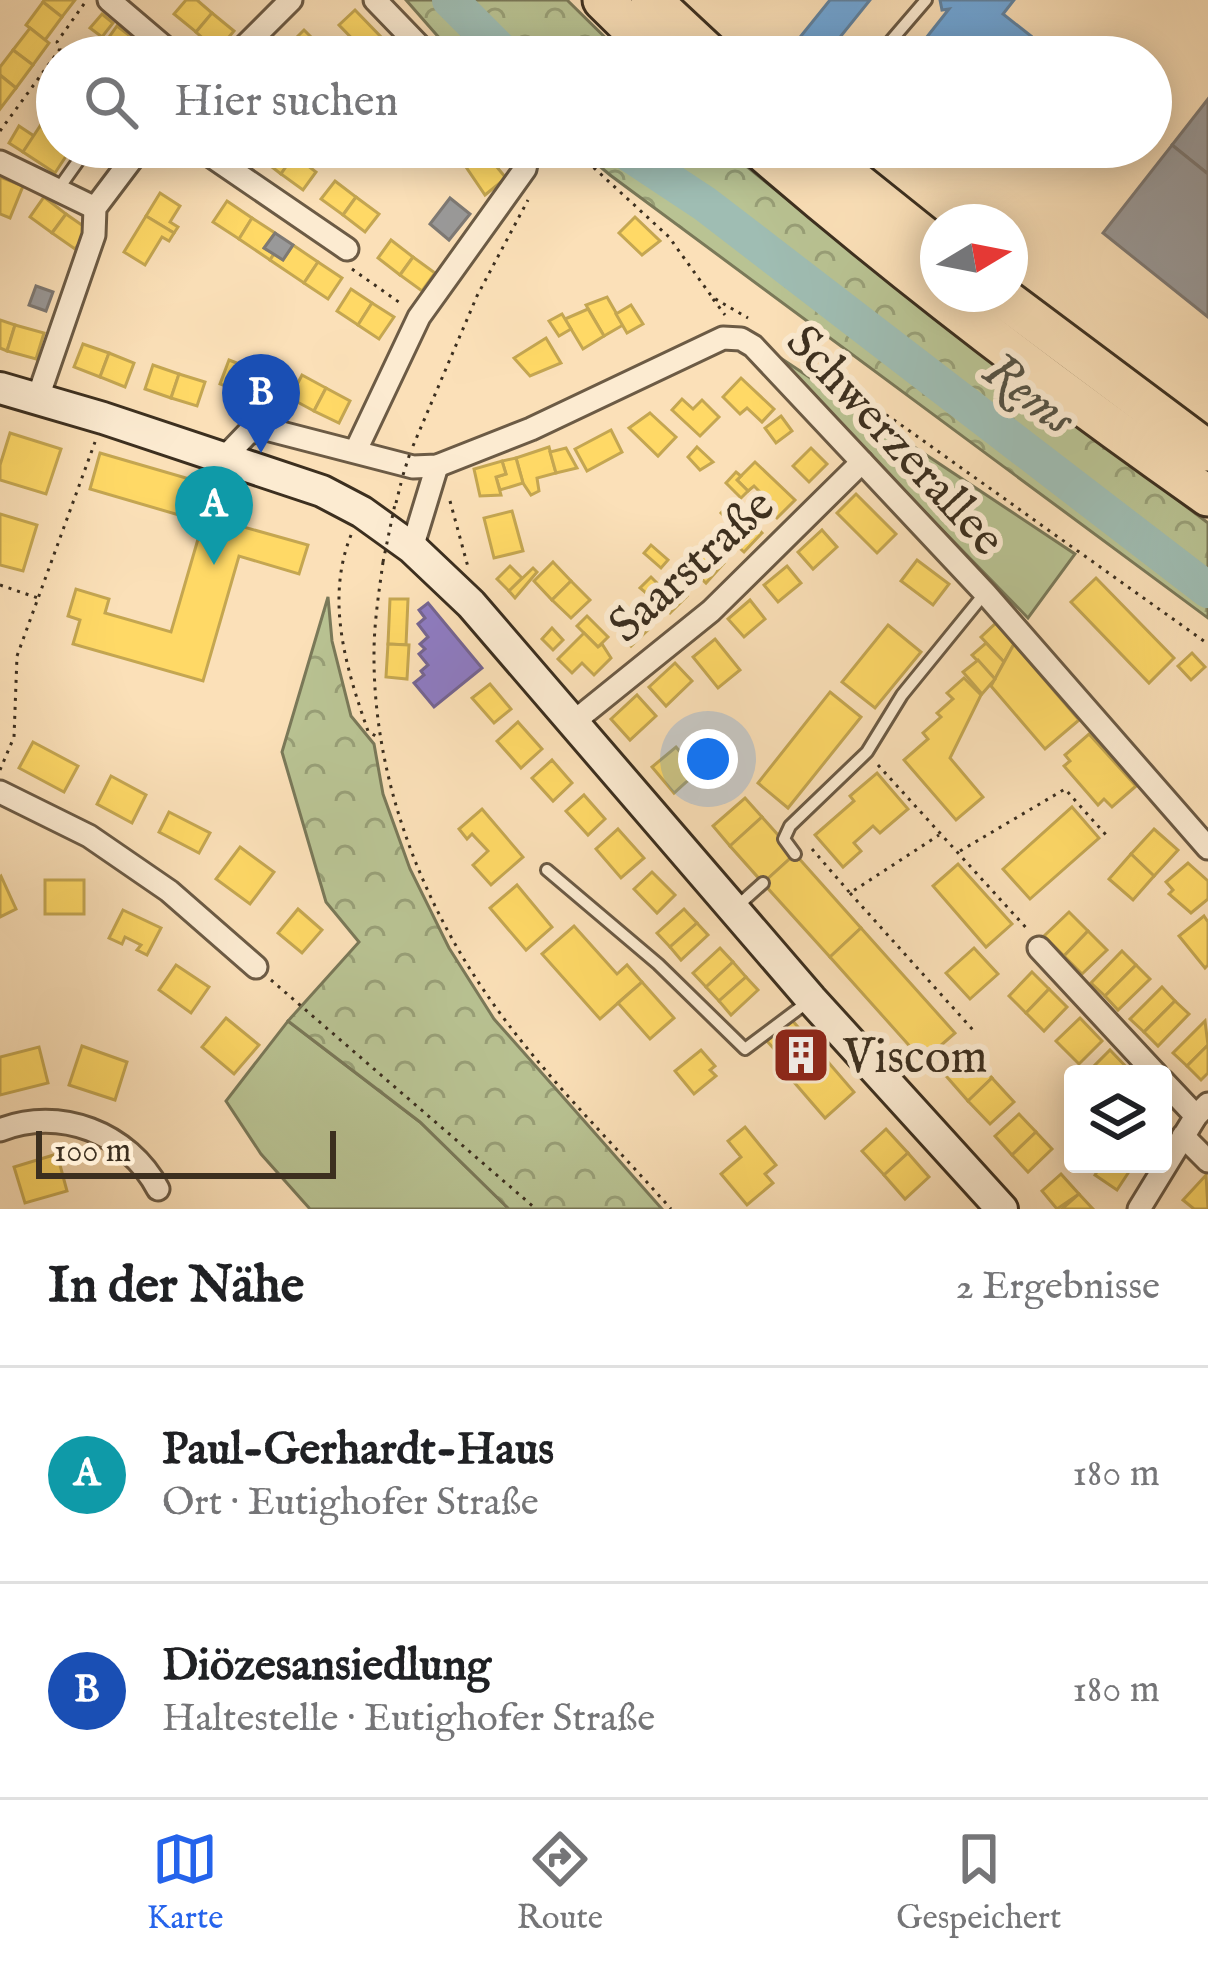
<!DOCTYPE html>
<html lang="de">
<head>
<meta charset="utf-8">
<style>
	:root { --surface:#fff; --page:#f6f6f6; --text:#202124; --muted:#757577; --line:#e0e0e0; --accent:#2563eb }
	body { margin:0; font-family:"IM FELL English",serif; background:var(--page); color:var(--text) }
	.controls { position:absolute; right:36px; bottom:36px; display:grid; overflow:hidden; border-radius:12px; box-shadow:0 6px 30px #0003 }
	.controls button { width:108px; height:108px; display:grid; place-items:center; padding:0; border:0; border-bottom:3px solid var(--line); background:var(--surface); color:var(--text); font:60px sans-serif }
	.compass { position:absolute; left:920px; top:204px; width:108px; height:108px; border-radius:50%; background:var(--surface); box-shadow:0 6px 30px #0003; rotate:80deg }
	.scale { position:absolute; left:36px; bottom:30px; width:300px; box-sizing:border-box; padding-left:12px; border:6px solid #3c2f1f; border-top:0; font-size:33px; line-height:42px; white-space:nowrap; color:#3c2f1f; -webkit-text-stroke:9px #fcebd1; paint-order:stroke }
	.you { position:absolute; left:708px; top:759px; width:42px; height:42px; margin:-30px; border:9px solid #fff; border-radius:50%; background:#1a73e8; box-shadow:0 0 0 18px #1a73e833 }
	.badge { display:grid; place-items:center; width:78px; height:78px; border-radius:50%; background:var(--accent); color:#fff; font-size:39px; font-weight:700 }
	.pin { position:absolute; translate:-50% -99px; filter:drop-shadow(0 3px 6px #0008) }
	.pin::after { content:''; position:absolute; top:63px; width:42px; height:36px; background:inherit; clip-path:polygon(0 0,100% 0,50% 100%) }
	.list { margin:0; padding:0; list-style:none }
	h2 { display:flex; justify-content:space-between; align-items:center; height:156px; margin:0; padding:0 48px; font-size:51px }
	h2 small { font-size:39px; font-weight:400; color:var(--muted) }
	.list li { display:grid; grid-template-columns:78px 1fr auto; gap:36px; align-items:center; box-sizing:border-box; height:216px; padding:0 48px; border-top:3px solid var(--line) }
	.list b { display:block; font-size:45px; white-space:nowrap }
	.list p { margin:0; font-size:39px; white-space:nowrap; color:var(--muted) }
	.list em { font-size:39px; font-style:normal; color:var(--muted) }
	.icon { flex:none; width:66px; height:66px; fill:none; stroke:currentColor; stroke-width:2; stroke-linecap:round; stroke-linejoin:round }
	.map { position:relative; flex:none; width:1208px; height:1209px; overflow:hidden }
	.search { position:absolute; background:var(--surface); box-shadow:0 6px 30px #0003; left:36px; right:36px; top:36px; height:132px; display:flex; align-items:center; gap:30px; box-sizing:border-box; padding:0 42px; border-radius:66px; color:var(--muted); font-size:45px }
	.sheet { height:588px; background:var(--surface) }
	nav { display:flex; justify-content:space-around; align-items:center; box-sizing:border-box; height:168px; border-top:3px solid var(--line); background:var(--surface); font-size:33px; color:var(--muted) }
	nav a { display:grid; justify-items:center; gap:6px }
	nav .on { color:var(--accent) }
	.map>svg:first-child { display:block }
</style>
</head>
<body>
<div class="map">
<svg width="1208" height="1209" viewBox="0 0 1208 1209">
	<defs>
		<pattern id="forest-crowns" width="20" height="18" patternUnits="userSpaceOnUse" patternTransform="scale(3)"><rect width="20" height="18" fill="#b9c393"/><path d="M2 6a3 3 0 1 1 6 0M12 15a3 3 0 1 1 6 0" fill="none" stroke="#989f77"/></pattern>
	</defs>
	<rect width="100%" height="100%" fill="#fbe0b8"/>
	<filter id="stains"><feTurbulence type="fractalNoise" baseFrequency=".00167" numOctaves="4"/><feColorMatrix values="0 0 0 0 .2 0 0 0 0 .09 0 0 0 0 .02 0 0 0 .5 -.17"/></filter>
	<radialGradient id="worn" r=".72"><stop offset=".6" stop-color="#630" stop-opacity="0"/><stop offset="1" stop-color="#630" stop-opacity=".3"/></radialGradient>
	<!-- green -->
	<g fill="#b9c393" stroke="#7a7959" stroke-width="3">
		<polygon points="764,347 1075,554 1028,618"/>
		<polygon points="288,1021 420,1122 509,1209 310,1209 261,1154 226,1101"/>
	</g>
	<!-- forest -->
	<g fill="url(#forest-crowns)" stroke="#7a7959" stroke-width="3">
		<polygon points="406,0 567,0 625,57 456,57"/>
		<polygon points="577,147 723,147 875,271 1208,523 1208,618 610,175"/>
		<polygon points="328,597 332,641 351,716 374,744 383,794 410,869 449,948 494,1019 662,1209 509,1209 420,1122 288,1021 359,942 326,902 282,752"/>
	</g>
	<!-- homes -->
	<g fill="#ffd966" stroke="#c4a651" stroke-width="3">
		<polygon points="45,0 75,0 62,17 43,2"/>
		<polygon points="186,0 197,0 212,13 196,32 174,14"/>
		<polygon points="43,2 62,17 45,40 26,25"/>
		<polygon points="355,10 383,39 367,54 339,25"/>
		<polygon points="212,13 234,31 217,51 196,32"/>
		<polygon points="102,14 113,23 102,37 90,28"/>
		<polygon points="117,26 146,48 139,57 115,57 102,47"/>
		<polygon points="30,28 49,43 33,65 13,50"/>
		<polygon points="304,30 321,47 310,57 295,57 286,48"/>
		<polygon points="383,39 400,57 364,57 367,54"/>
		<polygon points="13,50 33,65 16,88 0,75 0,67"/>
		<polygon points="0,75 16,88 0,109"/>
		<polygon points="19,126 34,136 23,152 9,143"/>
		<polygon points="40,126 57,137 57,147 72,147 55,173 23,152"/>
		<polygon points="266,147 283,147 294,155 281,174 259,157"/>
		<polygon points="451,147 480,147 482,149 464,164"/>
		<polygon points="482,149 506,178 485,195 464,164"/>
		<polygon points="294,155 316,172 303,190 281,174"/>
		<polygon points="0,177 23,186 10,218 0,214"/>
		<polygon points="335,181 356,197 343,215 321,199"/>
		<polygon points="160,193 180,206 170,222 178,227 174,233 146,216"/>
		<polygon points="44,197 66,214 52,233 30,217"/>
		<polygon points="356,197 379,214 365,232 343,215"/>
		<polygon points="227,201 252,218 239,239 213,222"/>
		<polygon points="66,214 89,230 75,249 52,233"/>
		<polygon points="146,216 174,233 169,241 162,237 145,265 124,252"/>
		<polygon points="635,217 660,241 642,255 619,233"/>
		<polygon points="252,218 275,233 264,248 274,254 270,260 239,239"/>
		<polygon points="391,240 413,257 400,275 378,258"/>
		<polygon points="293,245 318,262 304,283 270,260 274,254 283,260"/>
		<polygon points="413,257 435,273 422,291 400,275"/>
		<polygon points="318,262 342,278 328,299 304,283"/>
		<polygon points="351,289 372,303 358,325 337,311"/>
		<polygon points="607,297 623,325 604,336 586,305"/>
		<polygon points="372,303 394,317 379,339 358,325"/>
		<polygon points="631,305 643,324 627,333 616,314"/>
		<polygon points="588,309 604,336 583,349 565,319"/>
		<polygon points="562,314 571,329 559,336 549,321"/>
		<polygon points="0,320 15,325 7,351 0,348"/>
		<polygon points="15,325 44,333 36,359 7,351"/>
		<polygon points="546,338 561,363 530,376 514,358"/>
		<polygon points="83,344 109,353 100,377 74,367"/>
		<polygon points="109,353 134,363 125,387 100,377"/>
		<polygon points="229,360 255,370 246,394 220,384"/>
		<polygon points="153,365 179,374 171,398 145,389"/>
		<polygon points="255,370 280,380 271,403 246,394"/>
		<polygon points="179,374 205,382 197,406 171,398"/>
		<polygon points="302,375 326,388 314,411 290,398"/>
		<polygon points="741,378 774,409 762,422 747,408 740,414 723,397"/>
		<polygon points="326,388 350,401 339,423 314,411"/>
		<polygon points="682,399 693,409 702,400 719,417 700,436 672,410"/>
		<polygon points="650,413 676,437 658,456 629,428"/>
		<polygon points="781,416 792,431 776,443 765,428"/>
		<polygon points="611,430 622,452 587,471 575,449"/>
		<polygon points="10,433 61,449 46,494 0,480 0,465"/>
		<polygon points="549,447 556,473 537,478 539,491 531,495 523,483 516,458"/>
		<polygon points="697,447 713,462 700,470 688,457"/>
		<polygon points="566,448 577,468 556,473 550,452"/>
		<polygon points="811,448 827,464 809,482 793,466"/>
		<polygon points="100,453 248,496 240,526 308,545 299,574 239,556 203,681 73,644 80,620 68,616 76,589 109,599 105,613 171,632 203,522 90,489"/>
		<polygon points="516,458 523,483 500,490 496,477 506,474 502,461"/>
		<polygon points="502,461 506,474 496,477 501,495 480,496 474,469"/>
		<polygon points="755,462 795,500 777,518 757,498 762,494 754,486 748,491 737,480"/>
		<polygon points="736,472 741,476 737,480 748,491 741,498 726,483"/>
		<polygon points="856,494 896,534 877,553 837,513"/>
		<polygon points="730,503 762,533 744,552 725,535 734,526 721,513"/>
		<polygon points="512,511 523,551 494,558 484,518"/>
		<polygon points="0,514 37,525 23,571 0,565"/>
		<polygon points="822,530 837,547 813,569 798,552"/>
		<polygon points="651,545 668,560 661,568 644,553"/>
		<polygon points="706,545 724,563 706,583 687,565"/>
		<polygon points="917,560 949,584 933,605 901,581"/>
		<polygon points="553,562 571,581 552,600 534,581"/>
		<polygon points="510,566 522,578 509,591 497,579"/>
		<polygon points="787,566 801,583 778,602 764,585"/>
		<polygon points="533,568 537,572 515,598 509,591"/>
		<polygon points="651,577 662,588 671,580 687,596 670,613 640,588"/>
		<polygon points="1096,578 1174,658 1149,683 1071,602"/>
		<polygon points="571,581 590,600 571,618 552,600"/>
		<polygon points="390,599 408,599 406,645 388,644"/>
		<polygon points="750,600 765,619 744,637 728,619"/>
		<polygon points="633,610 650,628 631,646 615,628"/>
		<polygon points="587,616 608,637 598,647 577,626"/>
		<polygon points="996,623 1014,644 1004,662 981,637"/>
		<polygon points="888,625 921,652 875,708 842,682"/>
		<polygon points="552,628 563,640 553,650 542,639"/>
		<polygon points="584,633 598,647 602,644 611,658 594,675 582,663 572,673 558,659"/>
		<polygon points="715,639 740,670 718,688 693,657"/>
		<polygon points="986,643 1004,662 995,679 972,655"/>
		<polygon points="388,644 409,645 407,679 386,677"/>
		<polygon points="1014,644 1079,720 1045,749 991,686"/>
		<polygon points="1192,653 1205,667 1191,680 1178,666"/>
		<polygon points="978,660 995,679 982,694 963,672"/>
		<polygon points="675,663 692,681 666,706 649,687"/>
		<polygon points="964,678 981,695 950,758 983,797 956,820 904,760 928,739 923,733 941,717 937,713 953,699 947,693"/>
		<polygon points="490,684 511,709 494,723 472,698"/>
		<polygon points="830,692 861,717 788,808 758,783"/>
		<polygon points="637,695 656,716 630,740 611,719"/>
		<polygon points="518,722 542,749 521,768 497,741"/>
		<polygon points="1089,734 1136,786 1112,807 1104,799 1098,805 1064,766 1070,761 1065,755"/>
		<polygon points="33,742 78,766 64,792 19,768"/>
		<polygon points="676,747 697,772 674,793 652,767"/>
		<polygon points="552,760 572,783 553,801 532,778"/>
		<polygon points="877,773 908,809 880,833 873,826 854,843 861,851 843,867 815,835 854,801 850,796"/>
		<polygon points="111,776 146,795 132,823 97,804"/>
		<polygon points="584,795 605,819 588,835 566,811"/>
		<polygon points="745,798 762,817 730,846 713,826"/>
		<polygon points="1072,807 1099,838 1030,899 1003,869"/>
		<polygon points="482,809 523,857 491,885 473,865 488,851 472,834 467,839 459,829"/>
		<polygon points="169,812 210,833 199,853 159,832"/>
		<polygon points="762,817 795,854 763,883 730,846"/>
		<polygon points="618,829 644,858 621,878 596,849"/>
		<polygon points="1154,829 1178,850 1154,876 1131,854"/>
		<polygon points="240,847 274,872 250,904 216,879"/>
		<polygon points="795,854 861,928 830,957 763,883"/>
		<polygon points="1131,854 1154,876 1133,900 1109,879"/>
		<polygon points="1188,863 1208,881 1208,899 1191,913 1169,894 1173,890 1166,882"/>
		<polygon points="958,864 1012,924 986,947 933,886"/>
		<polygon points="652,872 675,895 657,913 634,889"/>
		<polygon points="1,876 16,909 0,917 0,877"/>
		<rect x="45" y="880" width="39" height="34"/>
		<polygon points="517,885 552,927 526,950 490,908"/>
		<polygon points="298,909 322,930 302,953 278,933"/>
		<polygon points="684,909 697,923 670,947 657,933"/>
		<polygon points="123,910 161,928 147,955 137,950 141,945 125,937 122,944 109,938"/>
		<polygon points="1069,912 1088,931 1064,956 1044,936"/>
		<polygon points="1204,916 1208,922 1208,965 1205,968 1179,936"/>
		<polygon points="697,923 708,935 681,960 670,947"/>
		<polygon points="574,926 617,974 627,965 642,982 600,1019 542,954"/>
		<polygon points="861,928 955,1033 923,1061 830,957"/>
		<polygon points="1088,931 1107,950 1082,974 1064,956"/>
		<polygon points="720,948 733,962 706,987 693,973"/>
		<polygon points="974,948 998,974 970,999 946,973"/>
		<polygon points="1122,951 1136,965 1105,996 1091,983"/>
		<polygon points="733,962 746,977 719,1001 706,987"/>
		<polygon points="176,965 209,987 191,1013 159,990"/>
		<polygon points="1136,965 1150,979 1118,1010 1105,996"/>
		<polygon points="1032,972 1049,989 1026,1013 1009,996"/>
		<polygon points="746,977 758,990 731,1015 719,1001"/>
		<polygon points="642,982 674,1018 650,1039 618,1003"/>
		<polygon points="1162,987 1175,1001 1144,1032 1130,1019"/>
		<polygon points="1049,989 1067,1007 1044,1031 1026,1013"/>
		<polygon points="1175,1001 1189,1014 1158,1046 1144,1032"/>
		<polygon points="226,1018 259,1045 234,1074 202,1047"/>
		<polygon points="1080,1018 1102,1041 1079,1064 1056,1041"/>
		<polygon points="791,1019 854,1092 825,1118 787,1074 792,1069 766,1040"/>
		<polygon points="1205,1021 1208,1045 1187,1066 1173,1053"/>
		<polygon points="1208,1045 1208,1073 1201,1080 1187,1066"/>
		<polygon points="82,1046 127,1062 115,1100 69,1085"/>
		<polygon points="39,1047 48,1083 0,1095 0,1057"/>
		<polygon points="701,1050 715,1066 710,1070 716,1076 694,1094 675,1071"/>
		<polygon points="1110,1050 1133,1074 1086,1074"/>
		<polygon points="970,1055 992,1078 968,1101 947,1077"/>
		<polygon points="992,1078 1014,1102 990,1124 968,1101"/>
		<polygon points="1019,1114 1036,1132 1012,1155 995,1136"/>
		<polygon points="745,1127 776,1165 765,1174 773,1183 747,1205 721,1174 741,1157 728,1141"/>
		<polygon points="886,1129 908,1153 884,1175 862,1151"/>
		<polygon points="1036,1132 1052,1149 1028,1172 1012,1155"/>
		<polygon points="908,1153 929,1177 905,1199 884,1175"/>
		<polygon points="57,1154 67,1191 25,1203 14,1167"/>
		<polygon points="1102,1164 1134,1164 1117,1190 1095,1175"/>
		<polygon points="1061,1174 1079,1194 1057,1209 1042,1191"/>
		<polygon points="1206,1175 1208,1209 1194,1209 1183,1200"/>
		<polygon points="1079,1194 1093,1209 1062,1209"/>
	</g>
	<!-- offices -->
	<polygon fill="#8e7cc3" stroke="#756592" stroke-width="3" points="428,603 482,668 434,707 414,683 424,675 421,671 428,665 419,654 425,649 420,644 428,637 418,624 425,618 419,610"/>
	<!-- schools -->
	<g fill="#6fa8dc" stroke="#6084a3" stroke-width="3">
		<polygon points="830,0 870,0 824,57 784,57"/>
		<polygon points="940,0 1014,0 1003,14 1031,36 1014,57 911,57 949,9 942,10"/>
		<polygon points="862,147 894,147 882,163"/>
	</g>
	<!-- industry -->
	<g fill="#999" stroke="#7d7974" stroke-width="3">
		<polygon points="1208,99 1208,174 1172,145"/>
		<polygon points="1172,145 1208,174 1208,317 1103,233"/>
		<polygon points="450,198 470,214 449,240 430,224"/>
		<polygon points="275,233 293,245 283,260 264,248"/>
		<polygon points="36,286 53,292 46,311 29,305"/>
	</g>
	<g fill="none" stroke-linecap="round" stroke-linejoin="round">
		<!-- river -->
		<g stroke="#9fbdb3" stroke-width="36">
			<polyline points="450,0 507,57"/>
			<polyline points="619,147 705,204 1208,590"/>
		</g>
		<!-- lane casing -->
		<g stroke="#6c5b45" stroke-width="16">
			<g id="lane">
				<polyline points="877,57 926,0"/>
				<polyline points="59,188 88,147"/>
				<polyline points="795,854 784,839 790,826 867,752 902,695 985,593"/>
				<polyline points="547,870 658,964 745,1049 809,1001"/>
				<polyline points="734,909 763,883"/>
			</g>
		</g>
		<!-- street casing -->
		<g stroke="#6c5b45" stroke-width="27">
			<g id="street">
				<polyline points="109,0 176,57"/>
				<polyline points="375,0 430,57"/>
				<polyline points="234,57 291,0"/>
				<polyline points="198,147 347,249"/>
				<polyline points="0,162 95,208"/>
				<polyline points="37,400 94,235 95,208 141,147"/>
				<polyline points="356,450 419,317 525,169 527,159 517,147"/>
				<polyline points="225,457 248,433 266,429 413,467 437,466 531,429 723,338 741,339 753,346 985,593 1208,848"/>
				<polyline points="412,548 437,466"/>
				<polyline points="571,724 711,611 862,462"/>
				<polyline points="0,792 89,836 169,891 256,967"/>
				<polyline points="1039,948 1156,1074"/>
				<polyline points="1163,1081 1196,1116"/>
				<path d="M0,1130C59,1106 129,1133 158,1189"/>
				<polyline points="1183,1136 1208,1161"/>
				<polyline points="1139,1209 1196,1116 1208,1104"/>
			</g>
		</g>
		<!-- secondary casing -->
		<g stroke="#3c2f1f" stroke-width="36">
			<polyline id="secondary" points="0,388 103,418 322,491 362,512 412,548 471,604 811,999 1002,1209"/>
		</g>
		<!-- highway casing -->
		<g stroke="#3c2f1f" stroke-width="45">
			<g id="highway">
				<polyline points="603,0 661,57"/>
				<polyline points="651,0 712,57"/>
				<path d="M758,147C901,271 1053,387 1208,496"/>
				<polyline points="812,147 938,248"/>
				<polyline points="998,294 1208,451"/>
			</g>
		</g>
		<!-- path -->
		<g stroke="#3c2f1f" stroke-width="3" stroke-dasharray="3 6" stroke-linecap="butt">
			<polyline points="0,131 60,49 57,42 86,1"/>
			<polyline points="545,148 572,152 593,167 669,237 712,297 748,318"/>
			<polyline points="352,269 403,305"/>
			<polyline points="713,299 725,315"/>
			<polyline points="788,351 897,422 1208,644"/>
			<polyline points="413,446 477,296 528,200"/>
			<polyline points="450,501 468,567"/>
			<polyline points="396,503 401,483"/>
			<path d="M351,535C325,600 346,668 368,731L377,737"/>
			<path d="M383,562C379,592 374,623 374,653C373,777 421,902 492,1002C544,1076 611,1141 671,1209"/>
			<polyline points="0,585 38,598"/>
			<polyline points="878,765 1029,931"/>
			<polyline points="0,770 14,737 17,656 95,442"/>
			<polyline points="812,849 850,893 939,835"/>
			<polyline points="960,851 1065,789 1106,835"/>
			<polyline points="850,893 973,1030"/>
			<polyline points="271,980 536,1209"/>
		</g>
		<!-- lane -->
		<use href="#lane" stroke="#fcebd1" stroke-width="10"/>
		<!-- street -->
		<use href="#street" stroke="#fcebd1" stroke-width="21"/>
		<!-- secondary -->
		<use href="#secondary" stroke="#fcebd1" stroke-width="30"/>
		<!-- highway -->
		<use href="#highway" stroke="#fbe0b8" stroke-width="39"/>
		<!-- path-bridge -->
		<g stroke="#3c2f1f" stroke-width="3" stroke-dasharray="3 6" stroke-linecap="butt">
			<polyline points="403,475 411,450"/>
			<polyline points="383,562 395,504"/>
		</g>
	</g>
	<!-- icons -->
	<defs>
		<g id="building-square" transform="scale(3)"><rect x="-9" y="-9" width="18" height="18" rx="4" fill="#8f2418" stroke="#fcebd1"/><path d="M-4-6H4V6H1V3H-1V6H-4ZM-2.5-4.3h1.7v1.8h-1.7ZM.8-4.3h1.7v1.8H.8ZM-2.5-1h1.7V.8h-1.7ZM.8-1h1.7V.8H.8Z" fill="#fff"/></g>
	</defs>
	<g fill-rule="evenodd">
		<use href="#building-square" x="801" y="1055"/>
	</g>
	<g text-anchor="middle" stroke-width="12" stroke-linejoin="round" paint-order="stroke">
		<!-- street labels -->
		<g font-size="48" fill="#3c2f1f" stroke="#fcebd1">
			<text transform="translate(897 439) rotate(47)" y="17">Schwerzerallee</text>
			<text transform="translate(690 564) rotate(-42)" y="17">Saarstraße</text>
		</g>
		<!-- poi labels -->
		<g font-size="48" fill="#3c2f1f" stroke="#fcebd1" text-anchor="start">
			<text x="843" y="1072">Viscom</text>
		</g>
		<!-- water labels -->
		<g font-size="51" font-style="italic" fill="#555244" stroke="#fcebd1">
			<text transform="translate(1031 392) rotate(37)" y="18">Rems</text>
		</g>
	</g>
	<rect width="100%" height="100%" filter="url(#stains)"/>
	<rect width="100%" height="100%" fill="url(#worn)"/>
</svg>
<div class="controls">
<button><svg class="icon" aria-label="layers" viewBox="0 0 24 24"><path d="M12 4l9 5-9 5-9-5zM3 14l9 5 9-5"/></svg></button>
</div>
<svg class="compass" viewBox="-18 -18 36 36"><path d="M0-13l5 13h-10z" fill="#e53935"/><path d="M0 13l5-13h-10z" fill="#757577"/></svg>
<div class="scale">100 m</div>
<div class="you"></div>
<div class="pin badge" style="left:214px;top:565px;background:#0f9aa8">A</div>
<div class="pin badge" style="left:261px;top:453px;background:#1a4fb4">B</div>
<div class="search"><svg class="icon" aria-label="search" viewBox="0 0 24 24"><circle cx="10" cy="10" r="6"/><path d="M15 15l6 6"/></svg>Hier suchen</div>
</div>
<section class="sheet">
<h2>In der Nähe<small>2 Ergebnisse</small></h2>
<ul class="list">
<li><span class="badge" style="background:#0f9aa8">A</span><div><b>Paul-Gerhardt-Haus</b><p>Ort · Eutighofer Straße</p></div><em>180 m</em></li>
<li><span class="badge" style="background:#1a4fb4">B</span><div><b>Diözesansiedlung</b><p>Haltestelle · Eutighofer Straße</p></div><em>180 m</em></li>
</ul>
</section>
<nav>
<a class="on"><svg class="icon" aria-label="map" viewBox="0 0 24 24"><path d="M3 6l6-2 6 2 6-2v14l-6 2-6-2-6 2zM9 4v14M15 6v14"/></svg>Karte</a>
<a><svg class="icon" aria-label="directions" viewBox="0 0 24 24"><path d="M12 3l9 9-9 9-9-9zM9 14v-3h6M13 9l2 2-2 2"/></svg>Route</a>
<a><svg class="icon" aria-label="saved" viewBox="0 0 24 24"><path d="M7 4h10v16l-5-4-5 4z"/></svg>Gespeichert</a>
</nav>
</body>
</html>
